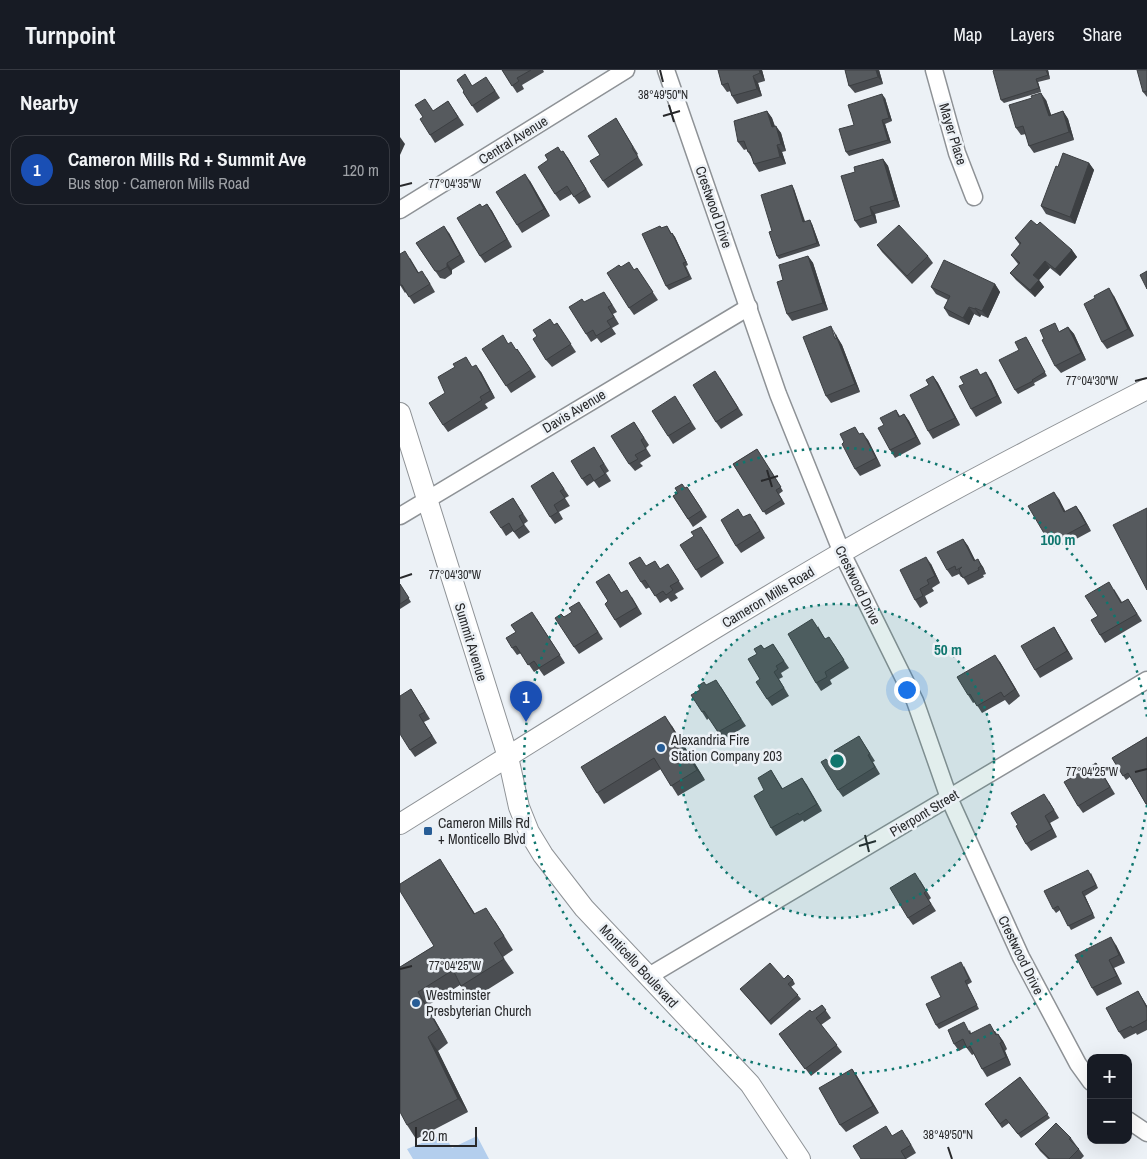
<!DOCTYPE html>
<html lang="en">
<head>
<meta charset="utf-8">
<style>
	:root { --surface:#171b24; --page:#20242c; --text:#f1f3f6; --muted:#9ea1a6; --line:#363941; --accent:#ea580c }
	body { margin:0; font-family:"Archivo Narrow",sans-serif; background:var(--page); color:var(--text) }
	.controls { position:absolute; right:15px; bottom:15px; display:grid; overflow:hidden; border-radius:10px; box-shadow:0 5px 20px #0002 }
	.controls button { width:45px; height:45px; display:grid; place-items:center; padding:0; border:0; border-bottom:1px solid var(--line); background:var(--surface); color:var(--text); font:25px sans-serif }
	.scale { position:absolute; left:15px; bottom:12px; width:62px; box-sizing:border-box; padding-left:5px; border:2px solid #28292b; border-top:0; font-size:14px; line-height:18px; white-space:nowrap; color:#28292b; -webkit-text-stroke:4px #ecf1f6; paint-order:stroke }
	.you { position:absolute; left:506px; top:619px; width:18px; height:18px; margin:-12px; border:4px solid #fff; border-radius:50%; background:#1a73e8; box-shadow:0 0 0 8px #1a73e833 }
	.badge { display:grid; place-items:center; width:32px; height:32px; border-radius:50%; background:var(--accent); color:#fff; font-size:16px; font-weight:700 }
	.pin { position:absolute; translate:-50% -41px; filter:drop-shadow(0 1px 2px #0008) }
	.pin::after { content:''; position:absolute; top:26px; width:18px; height:15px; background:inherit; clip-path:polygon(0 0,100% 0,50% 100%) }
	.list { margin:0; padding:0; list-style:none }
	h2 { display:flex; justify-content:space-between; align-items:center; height:65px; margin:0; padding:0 20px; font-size:21px }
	h2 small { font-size:16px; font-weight:400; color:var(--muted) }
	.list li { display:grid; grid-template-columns:32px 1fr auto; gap:15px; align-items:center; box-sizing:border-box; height:70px; margin:0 10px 10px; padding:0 10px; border:1px solid var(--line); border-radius:15px }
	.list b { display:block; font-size:19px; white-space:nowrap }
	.list p { margin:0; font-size:16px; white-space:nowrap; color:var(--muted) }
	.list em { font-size:16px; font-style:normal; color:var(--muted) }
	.map { position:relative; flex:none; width:747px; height:1089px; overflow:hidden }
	header { display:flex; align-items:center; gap:30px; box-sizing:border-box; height:70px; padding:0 25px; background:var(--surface); border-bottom:1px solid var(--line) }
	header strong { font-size:24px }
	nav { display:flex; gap:28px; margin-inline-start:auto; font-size:18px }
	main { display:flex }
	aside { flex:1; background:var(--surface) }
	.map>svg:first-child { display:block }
</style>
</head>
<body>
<header>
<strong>Turnpoint</strong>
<nav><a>Map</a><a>Layers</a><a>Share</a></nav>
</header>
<main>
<aside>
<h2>Nearby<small></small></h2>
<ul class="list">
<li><span class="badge" style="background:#1a4fb4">1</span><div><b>Cameron Mills Rd + Summit Ave</b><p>Bus stop · Cameron Mills Road</p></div><em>120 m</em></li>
</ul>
</aside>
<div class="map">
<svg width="747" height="1089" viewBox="0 0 747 1089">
	<rect width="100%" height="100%" fill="#ecf1f6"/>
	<!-- green -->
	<polygon fill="#b3ceed" points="44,1064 52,1078 77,1066 89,1089 13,1089 7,1079"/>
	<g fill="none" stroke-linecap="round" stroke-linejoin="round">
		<!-- minor casing -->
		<g stroke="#8e9296" stroke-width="19">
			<g id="minor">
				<polyline points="266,0 378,324 442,483 515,631 549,728 621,887 678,994 691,1012"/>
				<polyline points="534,0 557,83 574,127"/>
				<polyline points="0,140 226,0"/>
				<polyline points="0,446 349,237"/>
				<polyline points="249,906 747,610"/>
				<polyline points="728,1050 747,1063"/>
			</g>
		</g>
		<!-- tertiary casing -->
		<g stroke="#8e9296" stroke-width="22">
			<g id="tertiary">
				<polyline points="0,343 108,687 119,737 129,762 143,785 184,838 350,1014 400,1089"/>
				<path d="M0,754C146,663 292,570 441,483C541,425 644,372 747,319"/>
			</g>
		</g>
		<!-- minor -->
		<use href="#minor" stroke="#fff" stroke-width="16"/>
		<!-- tertiary -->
		<use href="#tertiary" stroke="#fff" stroke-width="20"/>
	</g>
	<!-- wall -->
	<g fill="#4a4d51">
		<polygon points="102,0 143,0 144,2 122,15 124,19 117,23"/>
		<polygon points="318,0 362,0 365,11 358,13 362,26 337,34 332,26 331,21 327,22 322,15"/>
		<polygon points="445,0 479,0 483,14 455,23 449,16"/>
		<polygon points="648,0 650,9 638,12 641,22 604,33 601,30"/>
		<polygon points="747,0 747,27 743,22"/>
		<polygon points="91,14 100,28 77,43 63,22 73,16"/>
		<polygon points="485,28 492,51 485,54 491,73 449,86 446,82 454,55"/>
		<polygon points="646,30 651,45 663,41 668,49 674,70 634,83 629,76 626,64 621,65 616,58"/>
		<polygon points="48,31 64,55 35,73 30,65 33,41"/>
		<polygon points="367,41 372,48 375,56 381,63 386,81 382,82 386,94 359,102 354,94 353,90 348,82 347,79 344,80 338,72"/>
		<polygon points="216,48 238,84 237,85 243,95 208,118 203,111"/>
		<polygon points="161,82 168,88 191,127 179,134 172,124 160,131 155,124 148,90"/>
		<polygon points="483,89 488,96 500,137 475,144 477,153 460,158 455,151 455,102"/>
		<polygon points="689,93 694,100 675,154 646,144 641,136 658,97"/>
		<polygon points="130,111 150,146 122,163 117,155"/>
		<polygon points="394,119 405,151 412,154 420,176 379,189 377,186 372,161"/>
		<polygon points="87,134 92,141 112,177 85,193 80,186 82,137"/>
		<polygon points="637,155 672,180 677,187 660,206 650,198 639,210 644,217 635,227 616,210 610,203 618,194 611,185 620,175 615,168"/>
		<polygon points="260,156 262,158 267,156 272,164 272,163 275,167 288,195 286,196 292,209 269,220 266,216"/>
		<polygon points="49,163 65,192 52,200 52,204 45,209 40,208 16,173"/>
		<polygon points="477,175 528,186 533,193 512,214 482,182"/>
		<polygon points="408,186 413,193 428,240 392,251 387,244 383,210"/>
		<polygon points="10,188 19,203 27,208 35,222 14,234 6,222 5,223 0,215"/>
		<polygon points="221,197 234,200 237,198 258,230 234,245 229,238"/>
		<polygon points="595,214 600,222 588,248 581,245 580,247 574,244 569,255 549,246 544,238 548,230 536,224 531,217"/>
		<polygon points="714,226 734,266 707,279 702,272"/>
		<polygon points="209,229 217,242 213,244 219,254 212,258 216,264 201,273 197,268 191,272 186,264 184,232"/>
		<polygon points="157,253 176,282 152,297 146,290 154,255"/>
		<polygon points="668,257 674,264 686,290 661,303 655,296 660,261"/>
		<polygon points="436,264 438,269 442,275 460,322 431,333 426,326"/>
		<polygon points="628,270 647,306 634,313 635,315 618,324 615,320 619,280"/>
		<polygon points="109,274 116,280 117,279 136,307 111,323 82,279"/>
		<polygon points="72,297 81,302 95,328 85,334 88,338 48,362 43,355 45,323"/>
		<polygon points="581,305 591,310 602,333 576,347 571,339"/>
		<polygon points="533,306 538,313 560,355 533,369 528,361 529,315"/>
		<polygon points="320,308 343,345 321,359 316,352"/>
		<polygon points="280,334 296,359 273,374 268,366"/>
		<polygon points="496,340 500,346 504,344 509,351 521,374 495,388 490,380 484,355"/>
		<polygon points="234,352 249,375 246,378 251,386 240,393 243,396 235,401 229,394"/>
		<polygon points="460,364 468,370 481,396 460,406 455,399"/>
		<polygon points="194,377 209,401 206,403 211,411 199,418 194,411 187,416 182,409"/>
		<polygon points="357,379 383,421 379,424 385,434 366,445 333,394"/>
		<polygon points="153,402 169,426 165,428 170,436 159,442 163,449 155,454 150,447"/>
		<polygon points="287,417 307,447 293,457 273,426"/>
		<polygon points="113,428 128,451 124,454 130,462 119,469 113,461 106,466 101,458"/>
		<polygon points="659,429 665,442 676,436 681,443 691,461 665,475 663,472 653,477 648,470"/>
		<polygon points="344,447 355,451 365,468 341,483 336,476"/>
		<polygon points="306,464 324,493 301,508 296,500 294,466"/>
		<polygon points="563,469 568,476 575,490 583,497 586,504 583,505 584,507 568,515 563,507 561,507 559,504 552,507 547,500"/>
		<polygon points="531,494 540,513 532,518 534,521 525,526 528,533 520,538 515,530"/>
		<polygon points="246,496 273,502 284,519 275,524 278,528 271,532 268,528 260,533 250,517 246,519 241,512"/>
		<polygon points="214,511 221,523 232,527 242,544 220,558 215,550 208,531"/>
		<polygon points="0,514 11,532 0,539"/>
		<polygon points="714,519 722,532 728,529 742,551 705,573 700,565 698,546"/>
		<polygon points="184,539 203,569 179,584 174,577 164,547"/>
		<polygon points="137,549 165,593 144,606 139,599 134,602 121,583 117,585 112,578"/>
		<polygon points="418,556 425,569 434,574 449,598 430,610 432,614 421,621 416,613"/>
		<polygon points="654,557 673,589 640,608 635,600"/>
		<polygon points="373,574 389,598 381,603 383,607 379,609 389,626 372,636 367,629 360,609 357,584 361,575 364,579"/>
		<polygon points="600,592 620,626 609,635 605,630 582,643 575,632 573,633 568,625"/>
		<polygon points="307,615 321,617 346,656 323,670 309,648 307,650 302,642"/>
		<polygon points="11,619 30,649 24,652 37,673 15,687 10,680"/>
		<polygon points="272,656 305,710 278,726 261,699 204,734 197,723"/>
		<polygon points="459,666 475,691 473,692 480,704 443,727 438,720 429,693 438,688"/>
		<polygon points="747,667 747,736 730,707 726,710 712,688"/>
		<polygon points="696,693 715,724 683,743 678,736"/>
		<polygon points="371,700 383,719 402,708 422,741 404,752 403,750 376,766 371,758 364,720"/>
		<polygon points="649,731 659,748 650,753 657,767 631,781 626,774"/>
		<polygon points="49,803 75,844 95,851 113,880 103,887 114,903 71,930 60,915 27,936 48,973 38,981 68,1042 16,1069 7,1055 0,897 34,876"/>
		<polygon points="691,803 698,818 685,826 695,848 671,860 660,840 656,843 653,839"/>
		<polygon points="520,810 531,828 529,830 536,841 513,855 508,848"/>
		<polygon points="716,875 725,893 714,898 722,914 697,926 692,918"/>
		<polygon points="564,896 572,912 567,915 579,939 539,959 536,955"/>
		<polygon points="384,909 393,910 395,914 391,917 401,929 371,955 340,919"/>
		<polygon points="738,921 747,936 747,960 737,965 736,963 724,969 719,962"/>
		<polygon points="422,935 431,948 421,955 442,982 411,1006 384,971 412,942"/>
		<polygon points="570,960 571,963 595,961 597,964 598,964 603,971 607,979 605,981 611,995 587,1007 582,999 574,984 572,985 566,977 559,981 554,974"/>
		<polygon points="452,999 457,1006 479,1043 446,1062 440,1055"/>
		<polygon points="620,1007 650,1048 621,1068 609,1053 602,1058 585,1034"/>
		<polygon points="492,1066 507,1067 516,1083 506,1089 461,1089"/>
		<polygon points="671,1068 676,1075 684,1086 681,1089 648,1089 640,1081 635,1074"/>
	</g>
	<!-- shaded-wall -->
	<g fill="#3c3f42">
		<polygon points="359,0 362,0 365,11 360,3"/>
		<polygon points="476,0 479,0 483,14 478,7"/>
		<polygon points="646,0 648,0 650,9 648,5"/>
		<polygon points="353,6 358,13 362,26 357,19"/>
		<polygon points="636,9 638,12 641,22 639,18"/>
		<polygon points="641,23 646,30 654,53 649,46"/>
		<polygon points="482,24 485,28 492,51 489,48"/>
		<polygon points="367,41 372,48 377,64 372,57"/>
		<polygon points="663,41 668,49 674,70 669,62"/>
		<polygon points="482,50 485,54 491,73 488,70"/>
		<polygon points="376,56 381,63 386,81 381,74"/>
		<polygon points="0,67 5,74 0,85"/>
		<polygon points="377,75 382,82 386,94 380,87"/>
		<polygon points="163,81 168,88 191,127 186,119"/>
		<polygon points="483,89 488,96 500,137 495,130"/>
		<polygon points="689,93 694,100 675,154 670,147"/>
		<polygon points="125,104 130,111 150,146 144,139"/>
		<polygon points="392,115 394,119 406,156 403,152"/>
		<polygon points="87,134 92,141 112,177 107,169"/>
		<polygon points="470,137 475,144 477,153 472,145"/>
		<polygon points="410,150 412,154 420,176 417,173"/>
		<polygon points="44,156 49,163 65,192 60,185"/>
		<polygon points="272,163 275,167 288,195 286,192"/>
		<polygon points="672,180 677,187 660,206 655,199"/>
		<polygon points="408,186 413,193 428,240 423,233"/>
		<polygon points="645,191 650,198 639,210 644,217 635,227 630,220 633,205"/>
		<polygon points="47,193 52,200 52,204 47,197"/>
		<polygon points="595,214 600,222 588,248 582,241"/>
		<polygon points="709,218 714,226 734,266 728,259"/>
		<polygon points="569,237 574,244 569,255 563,248"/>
		<polygon points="575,238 581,245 580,247 575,239"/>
		<polygon points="431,256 442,275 460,322 455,314"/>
		<polygon points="668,257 674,264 686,290 681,283"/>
		<polygon points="76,295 81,302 95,328 90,321"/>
		<polygon points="586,302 591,310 602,333 597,326"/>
		<polygon points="533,306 538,313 560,355 555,348"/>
		<polygon points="504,344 509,351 521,374 516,367"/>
		<polygon points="463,363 468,370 481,396 476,388"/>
		<polygon points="654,422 659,429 670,450 664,442"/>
		<polygon points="676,436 681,443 691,461 686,454"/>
		<polygon points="563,469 568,476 579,498 574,491"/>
		<polygon points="526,487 531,494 540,513 535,506"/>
		<polygon points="578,489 583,497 586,504 581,496"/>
		<polygon points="654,557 659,565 673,589 667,581"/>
		<polygon points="595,585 600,592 620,626 615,619"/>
		<polygon points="265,646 272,656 305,710 297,700"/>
		<polygon points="402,708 407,715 422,741 417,734"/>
		<polygon points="645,746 650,753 657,767 652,759"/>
		<polygon points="40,789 49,803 84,858 74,844"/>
		<polygon points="682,822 685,826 695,848"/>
		<polygon points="711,867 716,875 725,893 719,885"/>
		<polygon points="709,890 714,898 722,914 717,906"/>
		<polygon points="738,921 747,936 747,938"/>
		<polygon points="18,922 27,936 48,973 39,959"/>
		<polygon points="598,964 603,971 607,979 602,972"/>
		<polygon points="28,967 38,981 68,1042 58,1029"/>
		<polygon points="600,973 605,981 611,995 606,987"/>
		<polygon points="452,999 457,1006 479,1043 473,1036"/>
	</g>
	<!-- building -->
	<g fill="#565a5e" stroke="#3c3f42">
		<polygon points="102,0 131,0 117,8 119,11 112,16"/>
		<polygon points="318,0 359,0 360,3 353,6 357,19 332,26 328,13 322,15"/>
		<polygon points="445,0 476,0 478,7 449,16"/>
		<polygon points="594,0 646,0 648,5 636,9 639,18 601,30 593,1"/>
		<polygon points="737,0 747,0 747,21 743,22"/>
		<polygon points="65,4 72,16 86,7 95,21 72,36 63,22 64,21 57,10"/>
		<polygon points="641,23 649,46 663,41 669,62 629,76 623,56 616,58 609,35 632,28 631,26"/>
		<polygon points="482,24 489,48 482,50 488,70 446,82 439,59 454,55 448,35"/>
		<polygon points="25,29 33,41 48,31 58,47 30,65 20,49 23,47 15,35"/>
		<polygon points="367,41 372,57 376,56 381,74 377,75 380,87 354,94 350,82 348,82 344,71 338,72 334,51"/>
		<polygon points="216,48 233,77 232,78 238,87 203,111 190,91 200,85 188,66"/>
		<polygon points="158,77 161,82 163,81 186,119 174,127 167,116 155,124 138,97 148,90 145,85"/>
		<polygon points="663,83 689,93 670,147 641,136 656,96 658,97"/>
		<polygon points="483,89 495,130 470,137 472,145 455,151 441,106 455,102 454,97"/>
		<polygon points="125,104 144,139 117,155 96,122"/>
		<polygon points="392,115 403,152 410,150 417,173 377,186 369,162 372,161 361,125"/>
		<polygon points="80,134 82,137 87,134 107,169 80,186 57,148"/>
		<polygon points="631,150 637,155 640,152 672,180 655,199 645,191 633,205 639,210 630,220 610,203 620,193 611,185 621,173 615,168"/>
		<polygon points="499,155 528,186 507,206 477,175"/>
		<polygon points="44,156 60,185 47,193 47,197 40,201 35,201 16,173"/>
		<polygon points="260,156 261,158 267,156 271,164 272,163 286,192 283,193 289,206 266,216 242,164"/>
		<polygon points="5,181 18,203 22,201 30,214 9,227 2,215 0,215 0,184"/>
		<polygon points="408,186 423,233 387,244 377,212 383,210 379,195"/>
		<polygon points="544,190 595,214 582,241 575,238 575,239 569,237 563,248 544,238 550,226 531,217"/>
		<polygon points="229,192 234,200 237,198 253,222 229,238 207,203 219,195 221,197"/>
		<polygon points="747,201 747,219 740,205"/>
		<polygon points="709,218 728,259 702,272 684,234 695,228 694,226"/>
		<polygon points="204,222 212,235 208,237 214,247 207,251 211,257 196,266 193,260 186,264 169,237 182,229 184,232"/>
		<polygon points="150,249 154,255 157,253 171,274 146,290 133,269 137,266 133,260"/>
		<polygon points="655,253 659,262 668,257 681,283 655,296 642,270 644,269 640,260"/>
		<polygon points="431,256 435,269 437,268 455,314 426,326 403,267"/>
		<polygon points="103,265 108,274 111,272 116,280 117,279 131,300 106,316 82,279"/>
		<polygon points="626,267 645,302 632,310 633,311 615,320 599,290 619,280 615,272"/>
		<polygon points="66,287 72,297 76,295 90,321 80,327 82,330 43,355 29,333 45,323 38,307 55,297 53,294"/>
		<polygon points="577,299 580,305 586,302 597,326 571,339 559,316 564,314 560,307"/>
		<polygon points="315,301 338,338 316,352 293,315"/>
		<polygon points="533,306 555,348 528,361 510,325 529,315 526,310"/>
		<polygon points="275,326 291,352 268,366 252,341"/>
		<polygon points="496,340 499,347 504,344 516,367 490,380 478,358 484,355 480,348"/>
		<polygon points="234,352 244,368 241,370 246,379 235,385 238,389 229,394 211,366"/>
		<polygon points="455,357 459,364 463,363 476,388 455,399 442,374 444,372 440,364"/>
		<polygon points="194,377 204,394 200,396 205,404 194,411 190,404 182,409 171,391"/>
		<polygon points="357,379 381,417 376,420 382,430 363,442 333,394"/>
		<polygon points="153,402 164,419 160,421 165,428 154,435 158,442 150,447 131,416"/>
		<polygon points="282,414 285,418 287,417 302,440 288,449 273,426 278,423 275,418"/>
		<polygon points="654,422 664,442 676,436 686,454 660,468 658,464 648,470 628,436"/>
		<polygon points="113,428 123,444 119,446 124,455 114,462 109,453 101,458 90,442"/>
		<polygon points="747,438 747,520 713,455"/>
		<polygon points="338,439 343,447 350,444 360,461 336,476 321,450"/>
		<polygon points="301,457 319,486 296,500 280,475 294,466 291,462"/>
		<polygon points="563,469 574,491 578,489 581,496 578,498 579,500 563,508 559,500 562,497 556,500 555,496 547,500 537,482"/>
		<polygon points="240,487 246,496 255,491 260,499 268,494 279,511 270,516 273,520 266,525 263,521 255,526 245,510 241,512 229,493"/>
		<polygon points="526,487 535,506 527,510 529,514 520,519 523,526 515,530 500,500"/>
		<polygon points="209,504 221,523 227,520 237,537 215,550 205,534 208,531 196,512"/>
		<polygon points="709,512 721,533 728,529 737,544 700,565 691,550 698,546 685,526"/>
		<polygon points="0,514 9,528 0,534"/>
		<polygon points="179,532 198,562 174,577 155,548 161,544 164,547 172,542 169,538"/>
		<polygon points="132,542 160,585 139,598 134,591 128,595 116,576 112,578 106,568 116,562 111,555"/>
		<polygon points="412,549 425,569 429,567 444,590 425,602 427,607 416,613 388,564"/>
		<polygon points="654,557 667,581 635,600 621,576"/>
		<polygon points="373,574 384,591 376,596 378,599 374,602 384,618 367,629 356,612 360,609 348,589 357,584 354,579 361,575 364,579"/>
		<polygon points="595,585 615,619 604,627 601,622 577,636 570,624 568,625 557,607"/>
		<polygon points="316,610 341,649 318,662 304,641 302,642 291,625 300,620 298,616 304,612 306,615"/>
		<polygon points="11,619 25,642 19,645 32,666 10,680 0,664 0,626"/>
		<polygon points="265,646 297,700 271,716 254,688 197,723 181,697"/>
		<polygon points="459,666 470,684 468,685 475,697 438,720 421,692 426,689 429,693 438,688 434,681"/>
		<polygon points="747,667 747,733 746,734 728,703 723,706 712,688"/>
		<polygon points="696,693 710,717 678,736 664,712"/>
		<polygon points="371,700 382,719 402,708 417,734 399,745 398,743 371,758 354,726 364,720 358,708"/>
		<polygon points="644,724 654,740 645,746 652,759 626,774 616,756 618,755 611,743"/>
		<polygon points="40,789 74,844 86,838 104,866 94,873 104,889 61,916 53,900 18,922 39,959 28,967 58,1029 7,1055 0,1042 0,897 34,876 0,821 0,814"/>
		<polygon points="688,800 696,815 682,822 693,844 668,856 658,836 653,839 644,821"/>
		<polygon points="515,803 526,821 524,823 531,834 508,848 490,818"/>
		<polygon points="711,867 719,885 709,890 717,906 692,918 675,885"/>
		<polygon points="561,892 569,909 565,911 577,935 536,955 526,934 541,927 531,907"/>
		<polygon points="370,893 384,909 388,905 393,910 388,914 398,925 369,951 340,919"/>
		<polygon points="738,921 747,938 747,950 732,958 731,956 719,962 706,938"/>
		<polygon points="422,935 426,940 416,948 437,975 405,999 379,964 410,940 412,942"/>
		<polygon points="564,952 570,964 590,954 596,965 598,964 602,972 600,973 606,987 582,999 570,976 567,978 563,969 554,974 548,960"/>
		<polygon points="452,999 473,1036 440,1055 419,1018"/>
		<polygon points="620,1007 648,1044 618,1064 606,1049 600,1054 585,1034"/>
		<polygon points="656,1053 671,1068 669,1069 679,1079 669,1089 650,1089 635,1074"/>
		<polygon points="486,1056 492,1066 502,1060 511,1075 501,1081 506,1089 461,1089 453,1076"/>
	</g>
	<!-- ticks -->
	<path fill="none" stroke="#28292b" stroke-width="2" d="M260,0L263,12M269,35L274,52M263,46L280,41M0,116L12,113M735,311L747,308M367,400L372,417M361,411L378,406M0,508L12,504M735,702L747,699M465,765L469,782M459,776L476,771M0,899L12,896M548,1077L552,1089"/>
	<!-- distance rings -->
	<circle cx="437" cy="691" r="157" fill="#0f766e" fill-opacity=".12"/>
	<g fill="none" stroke="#0f766e" stroke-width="2.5" stroke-dasharray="2.5 5">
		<circle cx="437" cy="691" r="157"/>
		<path d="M747 735A313 313 0 1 1 747 647"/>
	</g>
	<!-- markers -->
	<g fill="#275d96" stroke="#ecf1f6" stroke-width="2">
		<circle cx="261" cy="678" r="5"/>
		<rect x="23" y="756" width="10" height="10" rx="2.5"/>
		<circle cx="16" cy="933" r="5"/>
	</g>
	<g text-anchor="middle" stroke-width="5" stroke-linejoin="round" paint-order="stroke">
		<!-- street labels -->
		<g font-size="14" fill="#28292b" stroke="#ecf1f6">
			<text transform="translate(553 64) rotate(73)" y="5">Mayer Place</text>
			<text transform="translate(113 70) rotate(-32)" y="5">Central Avenue</text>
			<text transform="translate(314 137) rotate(71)" y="5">Crestwood Drive</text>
			<text transform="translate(174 341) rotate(-31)" y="5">Davis Avenue</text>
			<text transform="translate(458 515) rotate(64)" y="5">Crestwood Drive</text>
			<text transform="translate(368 527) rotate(-31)" y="5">Cameron Mills Road</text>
			<text transform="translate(71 572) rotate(73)" y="5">Summit Avenue</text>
			<text transform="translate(524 743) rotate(-31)" y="5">Pierpont Street</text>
			<text transform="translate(621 885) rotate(64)" y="5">Crestwood Drive</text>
			<text transform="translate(239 896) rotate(47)" y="5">Monticello Boulevard</text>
		</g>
		<!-- poi labels -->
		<g font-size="14" fill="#28292b" stroke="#ecf1f6" text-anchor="start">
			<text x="271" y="675">Alexandria Fire<tspan x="271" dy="16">Station Company 203</tspan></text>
			<text x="38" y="758">Cameron Mills Rd<tspan x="38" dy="16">+ Monticello Blvd</tspan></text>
			<text x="26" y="930">Westminster<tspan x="26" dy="16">Presbyterian Church</tspan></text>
		</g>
	</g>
	<g font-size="12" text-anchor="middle" fill="#28292b" stroke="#ecf1f6" stroke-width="5" stroke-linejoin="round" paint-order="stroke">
		<text x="263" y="29">38°49'50"N</text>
		<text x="55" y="118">77°04'35"W</text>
		<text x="692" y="315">77°04'30"W</text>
		<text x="55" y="509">77°04'30"W</text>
		<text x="692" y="706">77°04'25"W</text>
		<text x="55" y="900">77°04'25"W</text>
		<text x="548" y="1069">38°49'50"N</text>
	</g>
	<circle cx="437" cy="691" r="8" fill="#0f766e" stroke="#ecf1f6" stroke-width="2.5"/>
	<g font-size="15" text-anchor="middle" font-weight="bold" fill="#0f766e" stroke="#ecf1f6" stroke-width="5" stroke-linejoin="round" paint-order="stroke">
		<text x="658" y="475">100 m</text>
		<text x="548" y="585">50 m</text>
	</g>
</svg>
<div class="controls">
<button>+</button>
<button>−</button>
</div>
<div class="scale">20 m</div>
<div class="you"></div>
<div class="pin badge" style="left:126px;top:652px;background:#1a4fb4">1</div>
</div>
</main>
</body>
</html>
